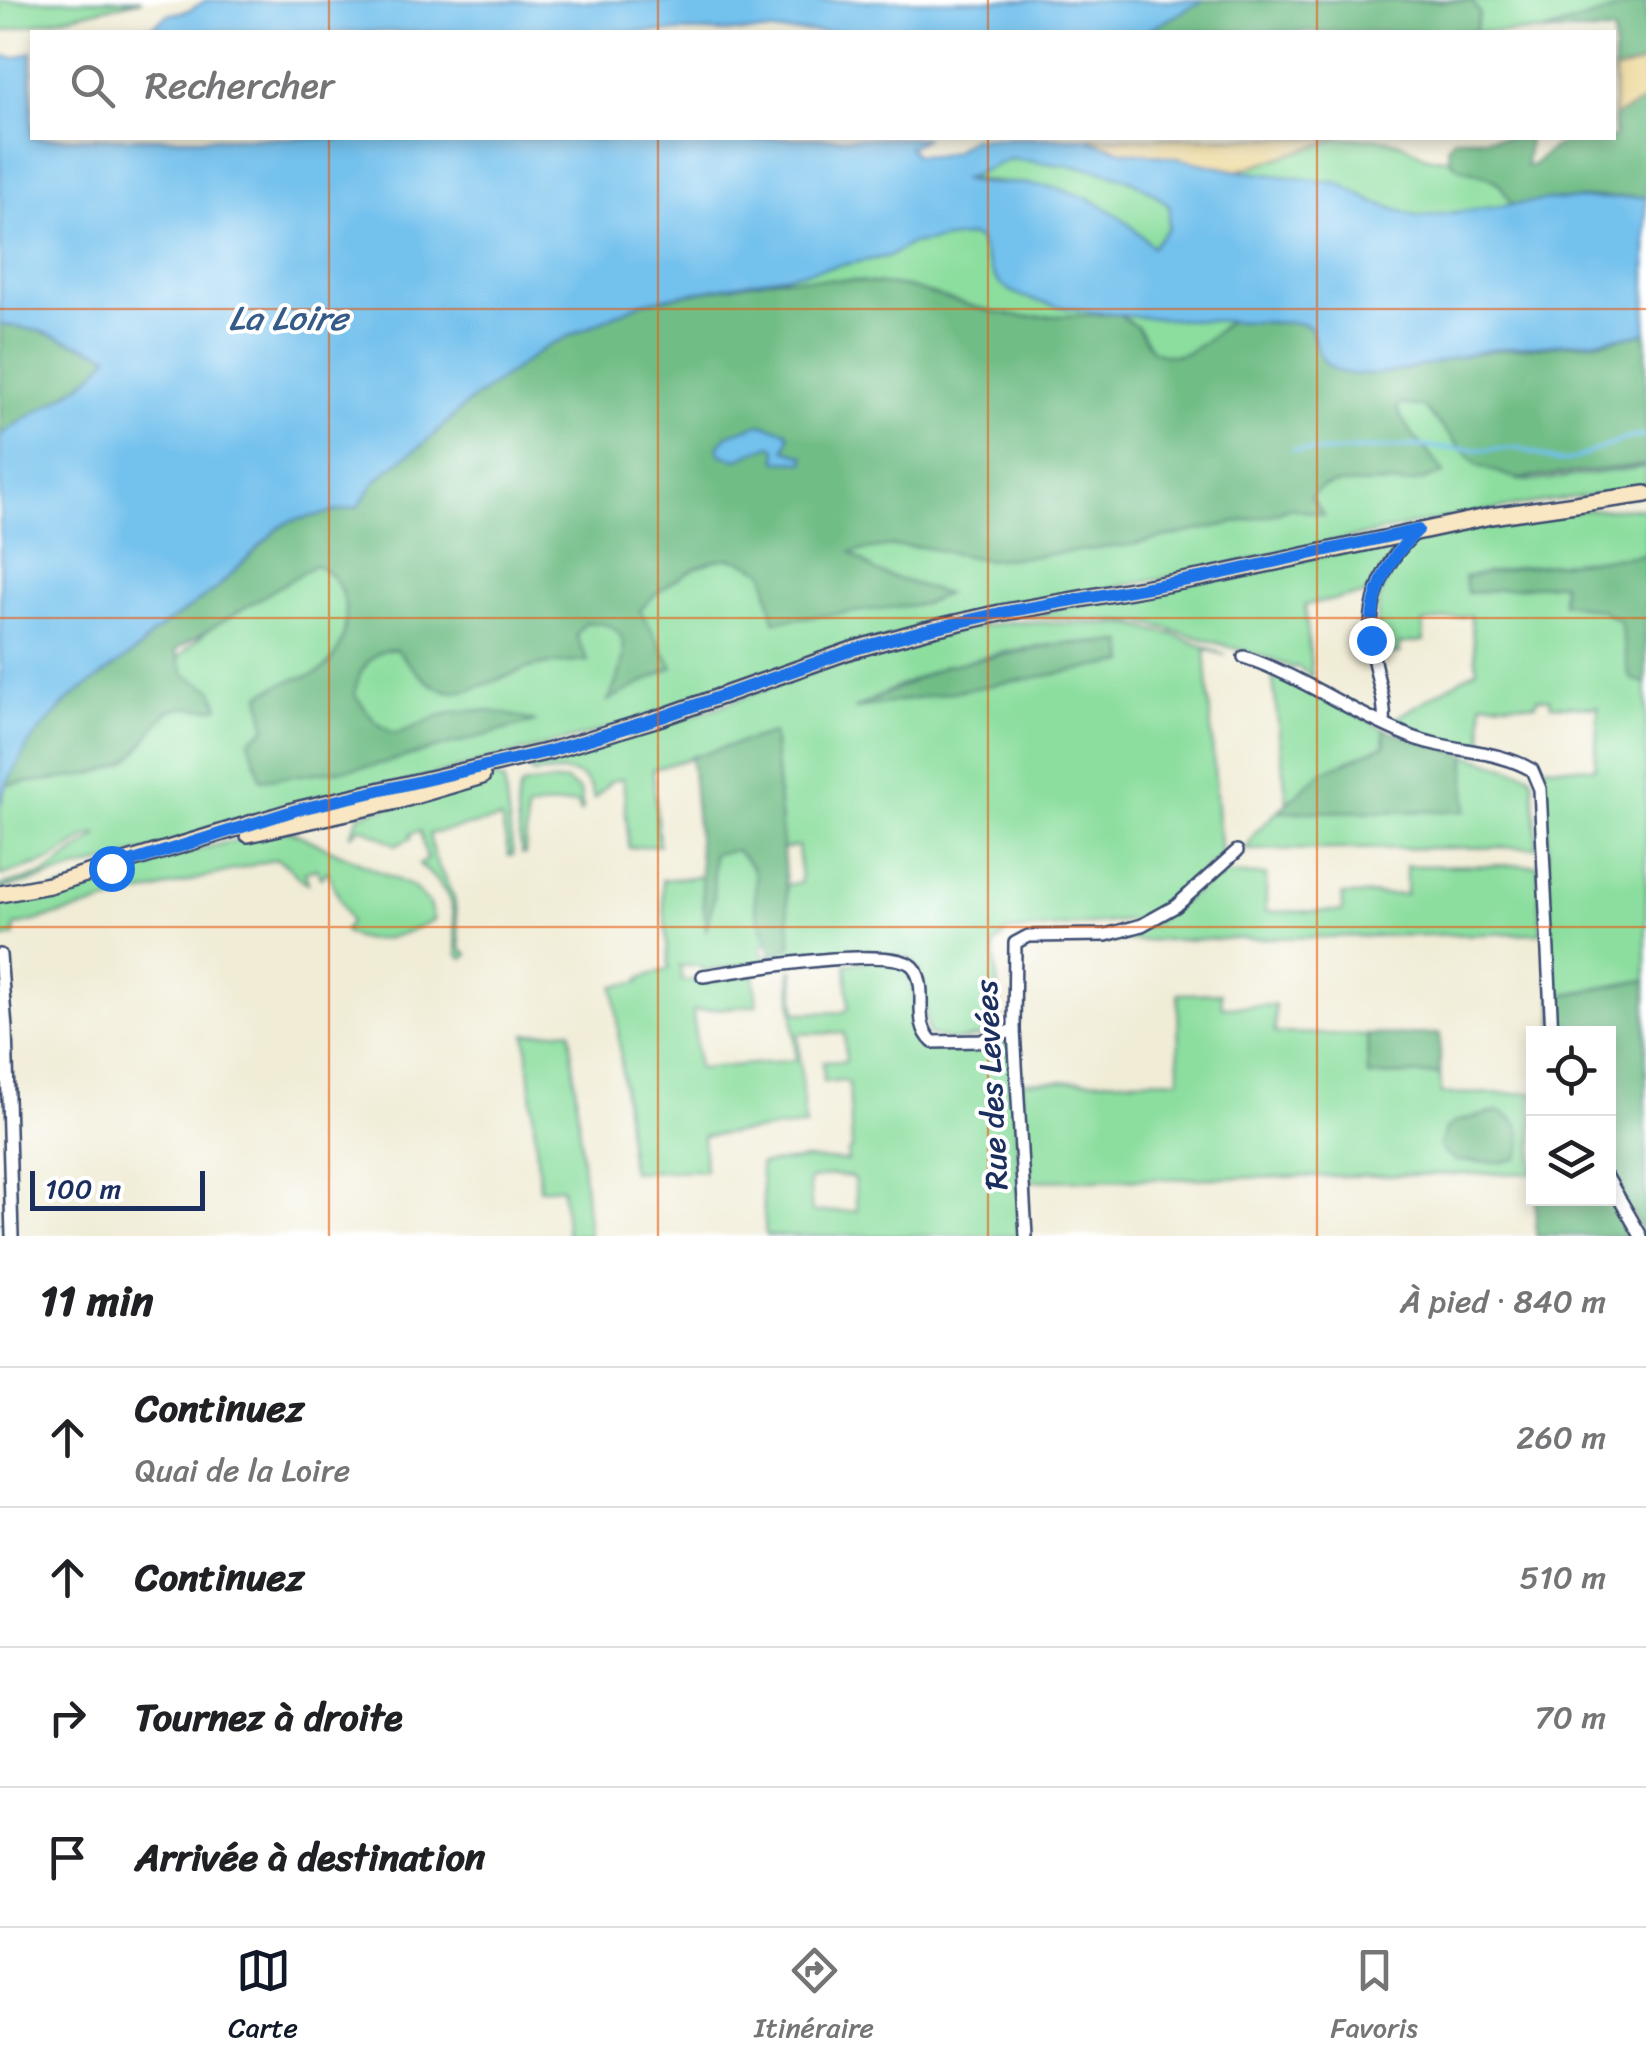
<!DOCTYPE html>
<html lang="fr">
<head>
<meta charset="utf-8">
<style>
	:root { --surface:#fff; --page:#f6f6f6; --text:#202124; --muted:#757577; --line:#e0e0e0; --accent:#111827 }
	body { margin:0; font-family:Sriracha,sans-serif; background:var(--page); color:var(--text) }
	.controls { position:absolute; right:30px; bottom:30px; display:grid; overflow:hidden; border-radius:0px; box-shadow:0 5px 15px #0003 }
	.controls button { width:90px; height:90px; display:grid; place-items:center; padding:0; border:0; border-bottom:2px solid var(--line); background:var(--surface); color:var(--text); font:50px sans-serif }
	.scale { position:absolute; left:30px; bottom:25px; width:175px; box-sizing:border-box; padding-left:10px; border:5px solid #1b2f5e; border-top:0; font-size:28px; line-height:35px; white-space:nowrap; color:#1b2f5e; -webkit-text-stroke:8px #fff; paint-order:stroke }
	.stop { position:absolute; width:30px; height:30px; margin:-22px; border:8px solid #1a73e8; border-radius:50%; background:#fff }
	.stop.end { background:#1a73e8; border-color:#fff; box-shadow:0 2px 10px #0008 }
	.list { margin:0; padding:0; list-style:none }
	h2 { display:flex; justify-content:space-between; align-items:center; height:130px; margin:0; padding:0 40px; font-size:42px }
	h2 small { font-size:32px; font-weight:400; color:var(--muted) }
	.list li { display:grid; grid-template-columns:65px 1fr auto; gap:30px; align-items:center; box-sizing:border-box; height:140px; padding:0 40px; border-top:2px solid var(--line) }
	.list b { display:block; font-size:38px; white-space:nowrap }
	.list p { margin:0; font-size:32px; white-space:nowrap; color:var(--muted) }
	.list em { font-size:32px; font-style:normal; color:var(--muted) }
	.icon { flex:none; width:55px; height:55px; fill:none; stroke:currentColor; stroke-width:2; stroke-linecap:round; stroke-linejoin:round }
	.map { position:relative; flex:none; width:1646px; height:1236px; overflow:hidden }
	.search { position:absolute; background:var(--surface); box-shadow:0 5px 15px #0003; left:30px; right:30px; top:30px; height:110px; display:flex; align-items:center; gap:25px; box-sizing:border-box; padding:0 35px; border-radius:0px; color:var(--muted); font-size:38px }
	.sheet { height:690px; background:var(--surface) }
	nav { display:flex; justify-content:space-around; align-items:center; box-sizing:border-box; height:140px; border-top:2px solid var(--line); background:var(--surface); font-size:28px; color:var(--muted) }
	nav a { display:grid; justify-items:center; gap:5px }
	nav .on { color:var(--accent) }
	.map>svg:first-child { display:block }
</style>
</head>
<body>
<div class="map">
<svg width="1646" height="1236" viewBox="0 0 1646 1236">
	<rect width="100%" height="100%" fill="#fff"/>
	<filter id="ink" filterUnits="userSpaceOnUse"><feTurbulence type="fractalNoise" baseFrequency=".01" numOctaves="2"/><feDisplacementMap in="SourceGraphic" scale="20" xChannelSelector="R" yChannelSelector="G"/><feConvolveMatrix kernelMatrix="1 2 1 2 8 2 1 2 1" color-interpolation-filters="sRGB"/></filter>
	<filter id="wash" filterUnits="userSpaceOnUse"><feTurbulence type="fractalNoise" baseFrequency=".0048" numOctaves="4" result="noise"/><feDisplacementMap in="SourceGraphic" scale="40" xChannelSelector="R" yChannelSelector="G"/><feGaussianBlur stdDeviation="2.25" result="paint"/><feColorMatrix in="noise" values="0 0 0 0 0 0 0 0 0 0 0 0 0 0 0 0 0 1.4 0 .05"/><feComposite in="paint" operator="in"/></filter>
	<g filter="url(#wash)">
		<rect width="100%" height="100%" fill="#f0ecd6"/>
		<!-- green -->
		<g fill="#8cde9f" stroke="#54867e" stroke-width="2.5" fill-rule="evenodd">
			<polygon points="0,0 142,0 0,32"/>
			<polygon points="1225,0 1646,0 1646,77 1614,82 1614,32 1158,32"/>
			<path d="M1340,138C1359,138 1378,137 1396,142C1421,149 1417,161 1448,158C1464,177 1483,169 1499,184C1505,189 1508,198 1512,205L1419,217L1373,202L1339,183L1237,171Z"/>
			<path d="M1010,159C1067,166 1126,164 1171,207L1167,230L1646,294V463L1517,480L1534,481L1646,467V488L1520,505L1416,524L1183,575L1025,603L608,729L0,890V886L46,874L99,834L89,836L50,861L0,876V806L6,785L38,780L143,690L503,357L1045,199L1060,189L962,178Z"/>
			<path d="M1646,508V555L1521,567L1465,577L1468,593L1562,582L1563,603L1602,610L1620,622L1633,680L1646,684V980L1553,996L1546,808L1541,766L1595,768L1598,707L1551,705L1550,699L1537,698L1536,704L1482,702L1483,748L1428,737L1408,730L1395,719L1477,669L1470,615L1423,623L1424,641L1399,644L1400,653L1377,655C1376,597 1377,584 1414,538L1582,510Z"/>
			<polygon points="1397,541 1399,547 1367,594 1305,605 1312,676 1296,666 1293,668 1269,658 1148,623 1022,616"/>
			<path d="M1010,622L1131,625L1175,635L1226,655L1205,649L1221,859L1207,866L1188,892L1145,919L1007,932L994,945L1001,1023L992,1034L955,1041L928,1035C926,1020 925,970 913,961C886,940 743,965 706,971L698,966H680L682,981L754,975L757,1005L693,1011L698,1069L796,1060L790,970H793L796,1013L843,1012L849,1008L846,964C860,963 880,957 894,962C931,976 899,1032 935,1049L998,1040L1012,1047L1022,1236H766L760,1164L808,1159L848,1161L847,1153L852,1148L849,1084L843,1080L824,1082L823,1062L846,1061L844,1033L798,1034L805,1126L703,1136L705,1170L631,1172L614,986L640,982V978L669,969L662,880L701,876L706,927L714,897L713,853L736,850C769,880 749,880 757,911C759,922 767,932 770,943L762,944L763,956H771L791,946L786,885L801,882L798,846L783,849L773,734L653,769L659,845L629,848L623,778L611,781L594,799C588,766 560,771 534,774L530,771L533,763L701,713L837,663L964,629ZM1125,643L858,708C931,662 1038,638 1125,643ZM831,1175L851,1177L854,1180L857,1211L812,1212L809,1180Z"/>
			<polygon points="1272,671 1384,729 1385,745 1322,773 1287,803"/>
			<polygon points="1466,755 1529,774 1533,781 1537,847 1246,850 1255,833 1277,812 1466,811"/>
			<path d="M494,777L504,781L513,855L509,856L501,819L429,834L434,857L454,898L461,949L468,955L463,959L458,955C451,905 458,898 419,864L427,860L420,831L411,833V838L397,845L361,827L350,836L359,815Z"/>
			<path d="M566,781L580,791L583,810L580,812L578,803L542,806L527,810L525,854H522C520,840 510,789 525,785C537,782 554,782 566,781Z"/>
			<path d="M288,830L413,887L429,904L434,920C408,932 370,951 344,931L350,922L327,871L321,878L316,868L305,872L308,883C294,878 289,863 276,859L15,926L14,936L0,939V904C97,883 190,846 288,830Z"/>
			<polygon points="1538,865 1541,933 1115,941 1117,937 1151,925 1220,875 1266,875 1266,912 1342,911 1342,895 1406,894 1406,866"/>
			<path d="M1221,993L1222,1007L1275,1005V1033L1367,1035L1368,1076L1440,1074L1441,1094L1533,1093V1173L1028,1181L1022,1082L1179,1079L1178,994ZM1498,1111L1502,1162L1467,1161L1456,1122Z"/>
			<polygon points="570,1030 589,1236 567,1236 562,1187 540,1189 526,1034"/>
		</g>
		<!-- forest -->
		<g fill="#71bd86" stroke="#467672" stroke-width="2.5">
			<polygon points="1204,0 1472,1 1480,13 1475,32 1145,32"/>
			<polygon points="1646,0 1646,62 1614,72 1614,32 1544,32"/>
			<path d="M1646,100V197H1600L1512,205C1508,198 1504,189 1498,183C1479,166 1449,179 1448,146L1455,138H1529L1526,166H1532C1562,136 1574,138 1614,138V116Z"/>
			<path d="M779,278L848,280L908,287L992,312L1022,317L1118,314L1137,327L1152,350C1183,367 1206,340 1229,321L1299,323L1311,327L1317,351L1445,358L1490,351L1606,341L1646,333V465L1518,479L1478,466L1423,407L1401,404L1397,408C1407,434 1430,450 1444,474L1411,483L1336,484L1323,487L1310,496L1324,515L1289,508L1271,515L1130,545L1027,557L986,560L922,547L892,546L851,552L877,572L946,594L924,604L774,621L764,572C754,567 743,560 733,559C704,556 658,589 640,610L673,667L608,701C623,669 643,620 585,623L576,635L588,661C568,663 546,662 526,669C460,692 448,713 397,650C373,646 356,674 355,695L376,722L394,734C411,730 424,722 439,716C471,706 504,711 534,722L372,766L261,780L249,740L266,728L260,695C270,690 279,684 289,681C299,677 311,677 319,672C354,649 356,580 315,565L175,650L184,674L213,690L219,707C202,712 186,704 169,711C153,725 145,747 129,759C103,779 38,780 6,785L30,742L68,700L140,648L152,634L216,589L276,530L290,521L358,507L375,481L390,468L423,444L469,402L547,346L643,302Z"/>
			<path d="M0,324L40,331L110,355C84,393 35,408 0,436Z"/>
			<polygon points="1646,555 1646,684 1633,680 1629,675 1620,622 1602,610 1563,603 1562,583 1467,593 1465,577 1521,567"/>
			<polygon points="1124,642 1126,662 854,709 944,666 1061,644"/>
			<polygon points="1384,729 1466,755 1466,811 1277,812 1322,772 1385,745"/>
			<path d="M773,733L791,946L771,956C769,938 759,925 756,908C751,877 767,878 736,850L713,854L714,897L706,931L691,757Z"/>
			<polygon points="1646,980 1646,1236 1613,1184 1609,1170 1608,1034 1555,1033 1553,997"/>
			<polygon points="1440,1034 1440,1074 1368,1076 1367,1035"/>
			<path d="M1498,1111C1520,1118 1528,1138 1517,1159L1502,1162L1457,1161L1443,1152L1440,1145L1446,1129L1455,1122Z"/>
			<polygon points="1609,1189 1637,1236 1536,1236 1536,1199 1608,1198"/>
		</g>
		<!-- sand -->
		<g fill="#eeda9e" stroke="#84847e" stroke-width="2.5">
			<polygon points="1646,62 1646,100 1614,116 1614,72"/>
			<polygon points="1085,138 1340,138 1237,171 1171,157 1122,151"/>
		</g>
		<!-- water -->
		<g fill="#73c1ed" stroke="#4778a6" stroke-width="2.5" fill-rule="evenodd">
			<polygon points="206,0 253,2 1204,0 1145,32 105,32 154,26 167,15 190,10"/>
			<path d="M32,52V138H927L909,147L915,155L935,156L954,151L972,138H1085L1122,151L1171,157L1238,171L1339,183L1373,202L1419,217L1548,200L1646,197V333C1595,343 1543,344 1491,350C1448,356 1379,385 1338,371C1319,364 1315,344 1311,327L1299,323C1241,321 1034,323 998,281C989,270 984,252 978,239L970,236L910,244L890,256L643,302L547,346L469,402L423,444L390,468L375,482L358,507L290,521L276,530L216,589L152,634L140,648L68,700L30,742L6,785L0,806V436C34,408 85,394 109,355L40,331L0,324V56L15,58ZM1010,159C1067,166 1126,164 1170,207L1168,228L1152,247C1118,208 1078,188 1027,184C1006,182 982,186 963,179Z"/>
			<polygon points="760,424 787,431 789,436 785,450 804,456 805,462 777,461 776,448 771,445 738,459 721,455 718,447 727,435"/>
		</g>
		<g fill="none" stroke-linecap="round" stroke-linejoin="round">
			<!-- stream -->
			<polyline stroke="#73c1ed" stroke-width="4" points="1293,450 1323,452 1415,446 1485,450 1518,448 1557,461 1568,461 1628,438 1646,436"/>
		</g>
	</g>
	<g filter="url(#ink)">
		<g fill="none" stroke-linecap="round" stroke-linejoin="round">
			<!-- street casing -->
			<g stroke="#3b4b70" stroke-width="16">
				<g id="street">
					<path d="M1244,657C1304,677 1354,715 1412,737C1450,752 1497,749 1532,770L1540,789L1552,1034"/>
					<path d="M1384,724C1386,703 1378,682 1374,661C1364,612 1378,567 1415,533"/>
					<polyline points="0,955 6,1028 12,1236"/>
					<path d="M703,976C737,971 899,942 915,969C929,993 911,1022 933,1042L981,1041L1014,1030"/>
					<polyline points="1608,1179 1641,1236"/>
					<polyline points="1026,1236 1014,1030 1015,943 1028,936 1106,935 1142,925 1176,906 1237,851"/>
				</g>
			</g>
			<!-- secondary casing -->
			<g stroke="#3b4b70" stroke-width="20">
				<g id="secondary">
					<polyline points="248,834 397,801 482,776"/>
					<polyline points="0,894 49,885 296,810 550,751 662,717 852,650 925,630 1000,613 1205,577 1491,516 1646,494"/>
				</g>
			</g>
			<!-- street -->
			<use href="#street" stroke="#fff" stroke-width="11"/>
			<!-- secondary -->
			<use href="#secondary" stroke="#f9e7c3" stroke-width="15"/>
		</g>
	</g>
	<g fill="none" stroke-linecap="round" stroke-linejoin="round" filter="url(#ink)">
		<!-- route -->
		<path stroke="#1a73e8" stroke-width="12" d="M111,868L296,810L550,751L662,717L852,650L925,630L1000,613L1205,577L1418,530C1385,560 1370,596 1371,640"/>
	</g>
	<!-- grid -->
	<path fill="none" stroke="#e8590c" stroke-width="2.5" stroke-opacity="0.55" d="M329,0V32M658,0V32M988,0V32M1317,0V32M329,138V1236M658,138V1236M988,138V1236M1317,138V1236M0,309H1646M0,618H1646M0,927H1646"/>
	<g text-anchor="middle" stroke-width="8" stroke-linejoin="round" paint-order="stroke">
		<!-- street labels -->
		<g font-size="32" fill="#1b2f5e" stroke="#fff">
			<text transform="translate(991 1085) rotate(-93)" y="11">Rue des Levées</text>
		</g>
		<!-- water labels -->
		<g font-size="35" font-style="italic" fill="#355b89" stroke="#fff">
			<text x="288" y="330">La Loire</text>
		</g>
	</g>
</svg>
<div class="controls">
<button><svg class="icon" aria-label="locate" viewBox="0 0 24 24"><circle cx="12" cy="12" r="6"/><path d="M12 2v4M12 18v4M2 12h4M18 12h4"/></svg></button>
<button><svg class="icon" aria-label="layers" viewBox="0 0 24 24"><path d="M12 4l9 5-9 5-9-5zM3 14l9 5 9-5"/></svg></button>
</div>
<div class="scale">100 m</div>
<div class="stop" style="left:111px;top:868px"></div>
<div class="stop end" style="left:1371px;top:640px"></div>
<div class="search"><svg class="icon" aria-label="search" viewBox="0 0 24 24"><circle cx="10" cy="10" r="6"/><path d="M15 15l6 6"/></svg>Rechercher</div>
</div>
<section class="sheet">
<h2>11 min<small>À pied · 840 m</small></h2>
<ul class="list">
<li><svg class="icon" aria-label="ahead" viewBox="0 0 24 24"><path d="M12 20V5M6 11l6-6 6 6"/></svg><div><b>Continuez</b><p>Quai de la Loire</p></div><em>260 m</em></li>
<li><svg class="icon" aria-label="ahead" viewBox="0 0 24 24"><path d="M12 20V5M6 11l6-6 6 6"/></svg><div><b>Continuez</b></div><em>510 m</em></li>
<li><svg class="icon" aria-label="right" viewBox="0 0 24 24"><path d="M7 20v-9h11M14 6l5 5-5 5"/></svg><div><b>Tournez à droite</b></div><em>70 m</em></li>
<li><svg class="icon" aria-label="arrive" viewBox="0 0 24 24"><path d="M6 21V4h12l-3 4 3 4H6"/></svg><div><b>Arrivée à destination</b></div></li>
</ul>
</section>
<nav>
<a class="on"><svg class="icon" aria-label="map" viewBox="0 0 24 24"><path d="M3 6l6-2 6 2 6-2v14l-6 2-6-2-6 2zM9 4v14M15 6v14"/></svg>Carte</a>
<a><svg class="icon" aria-label="directions" viewBox="0 0 24 24"><path d="M12 3l9 9-9 9-9-9zM9 14v-3h6M13 9l2 2-2 2"/></svg>Itinéraire</a>
<a><svg class="icon" aria-label="saved" viewBox="0 0 24 24"><path d="M7 4h10v16l-5-4-5 4z"/></svg>Favoris</a>
</nav>
</body>
</html>
